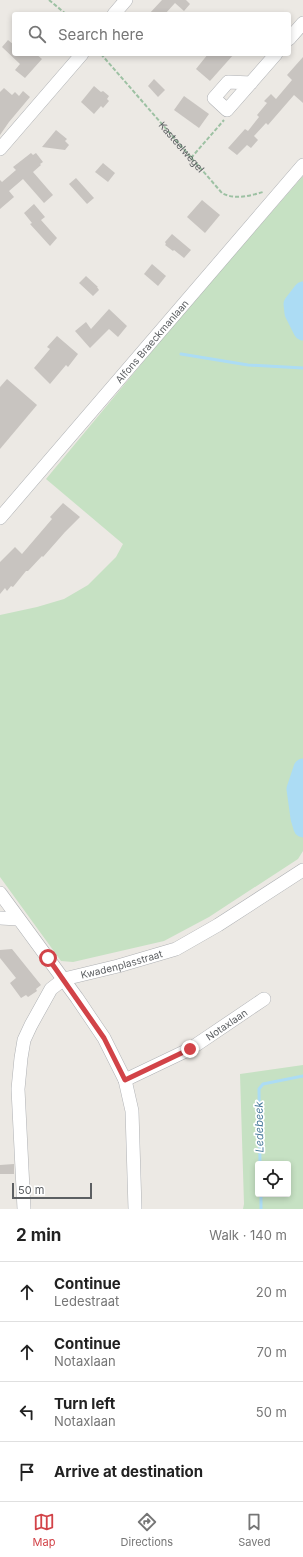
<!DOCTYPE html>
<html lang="en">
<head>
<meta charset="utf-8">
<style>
	:root { --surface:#fff; --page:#f6f6f6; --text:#222; --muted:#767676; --line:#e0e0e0; --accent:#d24348 }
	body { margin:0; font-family:Inter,sans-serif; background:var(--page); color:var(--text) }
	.controls { position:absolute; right:12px; bottom:12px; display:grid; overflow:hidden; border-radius:4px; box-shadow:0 2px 6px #0003 }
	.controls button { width:36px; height:36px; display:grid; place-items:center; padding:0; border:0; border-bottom:1px solid var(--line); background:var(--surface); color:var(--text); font:20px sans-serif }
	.scale { position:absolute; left:12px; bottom:10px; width:80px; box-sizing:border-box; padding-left:4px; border:2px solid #5c5f62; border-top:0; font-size:11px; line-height:14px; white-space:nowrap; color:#5c5f62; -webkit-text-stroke:3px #fff; paint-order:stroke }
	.stop { position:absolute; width:12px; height:12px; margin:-9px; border:3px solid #d24348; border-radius:50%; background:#fff }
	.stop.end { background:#d24348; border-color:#fff; box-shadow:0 1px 4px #0008 }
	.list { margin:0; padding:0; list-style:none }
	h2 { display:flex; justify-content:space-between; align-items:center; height:52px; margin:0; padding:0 16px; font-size:17px }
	h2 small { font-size:13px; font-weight:400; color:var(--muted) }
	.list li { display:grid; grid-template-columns:26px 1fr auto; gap:12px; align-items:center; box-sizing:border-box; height:60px; padding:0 16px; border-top:1px solid var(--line) }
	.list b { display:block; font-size:15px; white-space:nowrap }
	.list p { margin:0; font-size:13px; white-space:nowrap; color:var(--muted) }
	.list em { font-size:13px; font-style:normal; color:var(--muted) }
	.icon { flex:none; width:22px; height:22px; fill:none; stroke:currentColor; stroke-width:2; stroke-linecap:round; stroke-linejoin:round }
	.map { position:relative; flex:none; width:303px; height:1209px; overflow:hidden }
	.search { position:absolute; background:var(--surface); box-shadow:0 2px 6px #0003; left:12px; right:12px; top:12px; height:44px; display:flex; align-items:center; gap:10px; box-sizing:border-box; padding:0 14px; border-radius:4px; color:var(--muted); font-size:15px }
	.sheet { height:292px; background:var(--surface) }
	nav { display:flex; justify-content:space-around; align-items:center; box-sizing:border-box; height:56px; border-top:1px solid var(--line); background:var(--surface); font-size:11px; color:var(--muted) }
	nav a { display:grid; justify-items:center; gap:2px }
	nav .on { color:var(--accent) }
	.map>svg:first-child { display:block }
</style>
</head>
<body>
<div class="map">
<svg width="303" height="1209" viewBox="0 0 303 1209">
	<rect width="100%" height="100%" fill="#ece9e4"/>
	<!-- green -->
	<g fill="#c6e1c3" fill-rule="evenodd">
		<polygon points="303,176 303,851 298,859 209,917 164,941 73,962 61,961 0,877 0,615 37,607 64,599 88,585 116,557 123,544 46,479 187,309"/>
		<path d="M303,1065V1209H243L244,1204L240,1074ZM258,1164H288V1194H258Z"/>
	</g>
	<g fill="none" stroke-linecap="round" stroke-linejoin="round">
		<!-- stream -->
		<g stroke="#acdcf4" stroke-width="3">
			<polyline points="181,354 248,365 303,368"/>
			<polyline points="260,1164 259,1089 263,1084 303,1076"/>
			<polyline points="261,1194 261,1209"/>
		</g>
		<!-- river -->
		<g stroke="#acdcf4" stroke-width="19">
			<polyline points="303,291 293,304 294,313 303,331"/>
			<polyline points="303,768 296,789 300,818 303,828"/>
		</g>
	</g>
	<!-- building -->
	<g fill="#c8c4c0">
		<polygon points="162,0 186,0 190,4 184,11 175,3 165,14 149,14"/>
		<polygon points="8,40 14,45 14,54 36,54 42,59 25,78 15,70 20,64 2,47"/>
		<polygon points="208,54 234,54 210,81 196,69"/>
		<polygon points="303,57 303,103 294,95 268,125 266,123 254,136 258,140 251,148 247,145 237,155 228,148 245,129 248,131 259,117 257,115 267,103 264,101 271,94 276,99 292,80 287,75"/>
		<polygon points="154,79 165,90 158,97 148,86"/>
		<polygon points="94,86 101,92 103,91 109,96 107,99 109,101 103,108 101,106 94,114 81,102"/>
		<polygon points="4,88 12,95 15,92 19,96 23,91 30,97 9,122 0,135 0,92"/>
		<polygon points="184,96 209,114 199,128 174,110"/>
		<polygon points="56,130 67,139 65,141 69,145 65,150 42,147"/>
		<polygon points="31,153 33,155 36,153 43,162 40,164 41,165 33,172 53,195 44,203 23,179 9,191 14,197 0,209 0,180 2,182 16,170 13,167"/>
		<polygon points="103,163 115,173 108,182 95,172"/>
		<polygon points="76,178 94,198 87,204 69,184"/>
		<polygon points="202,200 220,215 205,233 187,217"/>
		<polygon points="34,204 45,217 41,220 57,238 50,246 30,224 32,223 24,213"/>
		<polygon points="172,234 191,250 184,258 174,250 173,251 165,245 166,244 165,242"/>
		<polygon points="152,264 166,276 158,286 144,274"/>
		<polygon points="86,276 98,287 97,287 99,290 93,296 79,283"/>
		<polygon points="109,309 127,326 118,337 109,329 90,348 75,331 86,322 91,329"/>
		<polygon points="57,336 78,354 68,367 66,365 50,384 34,368 50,349 47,347"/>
		<polygon points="7,379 37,405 0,449 0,387"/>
		<polygon points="63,503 80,517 65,532 43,557 42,556 28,571 26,571 13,587 11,586 7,591 5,588 0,594 0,562 15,547 22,554 52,519 50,517"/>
		<polygon points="12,949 41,985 36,989 37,991 28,997 26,995 21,998 10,983 16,978 0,958 0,950"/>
		<polygon points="14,1164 14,1174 0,1174 0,1165"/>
	</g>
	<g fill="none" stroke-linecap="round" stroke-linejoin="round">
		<!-- minor casing -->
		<g stroke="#afb1b4" stroke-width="14">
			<g id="minor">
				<polyline points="114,14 126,0"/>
				<polyline points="289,39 303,23"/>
				<polyline points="251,83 228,82 214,98 227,110 276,54"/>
				<polyline points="0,149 82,54"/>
				<path id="s2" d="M0,518L303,165"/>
				<polyline points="0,893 77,998 104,1038 125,1080 132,1111 135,1209"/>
				<polyline points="0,918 18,919"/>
				<path id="s3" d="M125,1080L190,1049L264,999"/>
				<path id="s4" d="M24,1209L18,1089L21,1058L24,1040L31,1025L51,989L64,979L118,966L176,949L218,925L303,870"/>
			</g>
		</g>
		<!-- path -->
		<g stroke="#9dc1a3" stroke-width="2" stroke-dasharray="4 2" stroke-linecap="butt">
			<polyline points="49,0 66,14"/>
			<path id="s1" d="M101,54L222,193C234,200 250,196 263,192"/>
			<polyline points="191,158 224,120"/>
		</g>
		<!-- minor -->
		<use href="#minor" stroke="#fff" stroke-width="13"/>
	</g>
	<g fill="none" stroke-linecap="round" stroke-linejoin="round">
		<!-- route -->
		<polyline stroke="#d24348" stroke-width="5" points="48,958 104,1038 125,1080 190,1049"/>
	</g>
	<g text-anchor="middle" stroke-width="3.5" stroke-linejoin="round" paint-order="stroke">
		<!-- street labels -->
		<g font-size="10" fill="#5c5f62" stroke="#fff">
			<text dy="4" stroke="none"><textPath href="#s1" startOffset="123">Kasteelwegel</textPath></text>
			<text dy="4" stroke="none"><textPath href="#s2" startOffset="233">Alfons Braeckmanlaan</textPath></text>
			<text dy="4" stroke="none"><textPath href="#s4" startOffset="303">Kwadenplasstraat</textPath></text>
			<text dy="4" stroke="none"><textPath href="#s3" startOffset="116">Notaxlaan</textPath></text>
		</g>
		<!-- water labels -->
		<g font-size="11" font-style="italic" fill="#487a9b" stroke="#fff">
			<text transform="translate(259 1127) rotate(-91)" y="4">Ledebeek</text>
		</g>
	</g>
</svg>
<div class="controls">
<button><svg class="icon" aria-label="locate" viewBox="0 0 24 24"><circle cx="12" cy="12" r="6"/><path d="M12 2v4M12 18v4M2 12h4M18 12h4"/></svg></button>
</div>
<div class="scale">50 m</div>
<div class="stop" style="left:48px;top:958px"></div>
<div class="stop end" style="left:190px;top:1049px"></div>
<div class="search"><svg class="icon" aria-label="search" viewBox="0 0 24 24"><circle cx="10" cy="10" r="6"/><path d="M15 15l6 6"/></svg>Search here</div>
</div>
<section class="sheet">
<h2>2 min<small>Walk · 140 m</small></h2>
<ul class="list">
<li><svg class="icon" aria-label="ahead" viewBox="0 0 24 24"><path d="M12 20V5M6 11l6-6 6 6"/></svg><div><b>Continue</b><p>Ledestraat</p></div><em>20 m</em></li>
<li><svg class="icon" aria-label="ahead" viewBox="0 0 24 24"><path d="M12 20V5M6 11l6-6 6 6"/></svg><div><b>Continue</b><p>Notaxlaan</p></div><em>70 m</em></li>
<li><svg class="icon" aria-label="left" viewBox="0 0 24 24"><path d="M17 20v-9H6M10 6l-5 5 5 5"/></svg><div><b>Turn left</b><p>Notaxlaan</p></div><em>50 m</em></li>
<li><svg class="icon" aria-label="arrive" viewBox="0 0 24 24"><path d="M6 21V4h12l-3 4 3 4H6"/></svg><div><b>Arrive at destination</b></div></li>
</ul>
</section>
<nav>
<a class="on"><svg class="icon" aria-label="map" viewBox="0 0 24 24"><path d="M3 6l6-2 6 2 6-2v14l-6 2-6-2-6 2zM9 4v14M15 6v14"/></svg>Map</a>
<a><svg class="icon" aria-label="directions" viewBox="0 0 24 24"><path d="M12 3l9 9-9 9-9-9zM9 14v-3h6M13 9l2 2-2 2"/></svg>Directions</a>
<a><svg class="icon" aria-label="saved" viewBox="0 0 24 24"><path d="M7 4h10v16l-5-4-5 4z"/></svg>Saved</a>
</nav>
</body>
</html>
